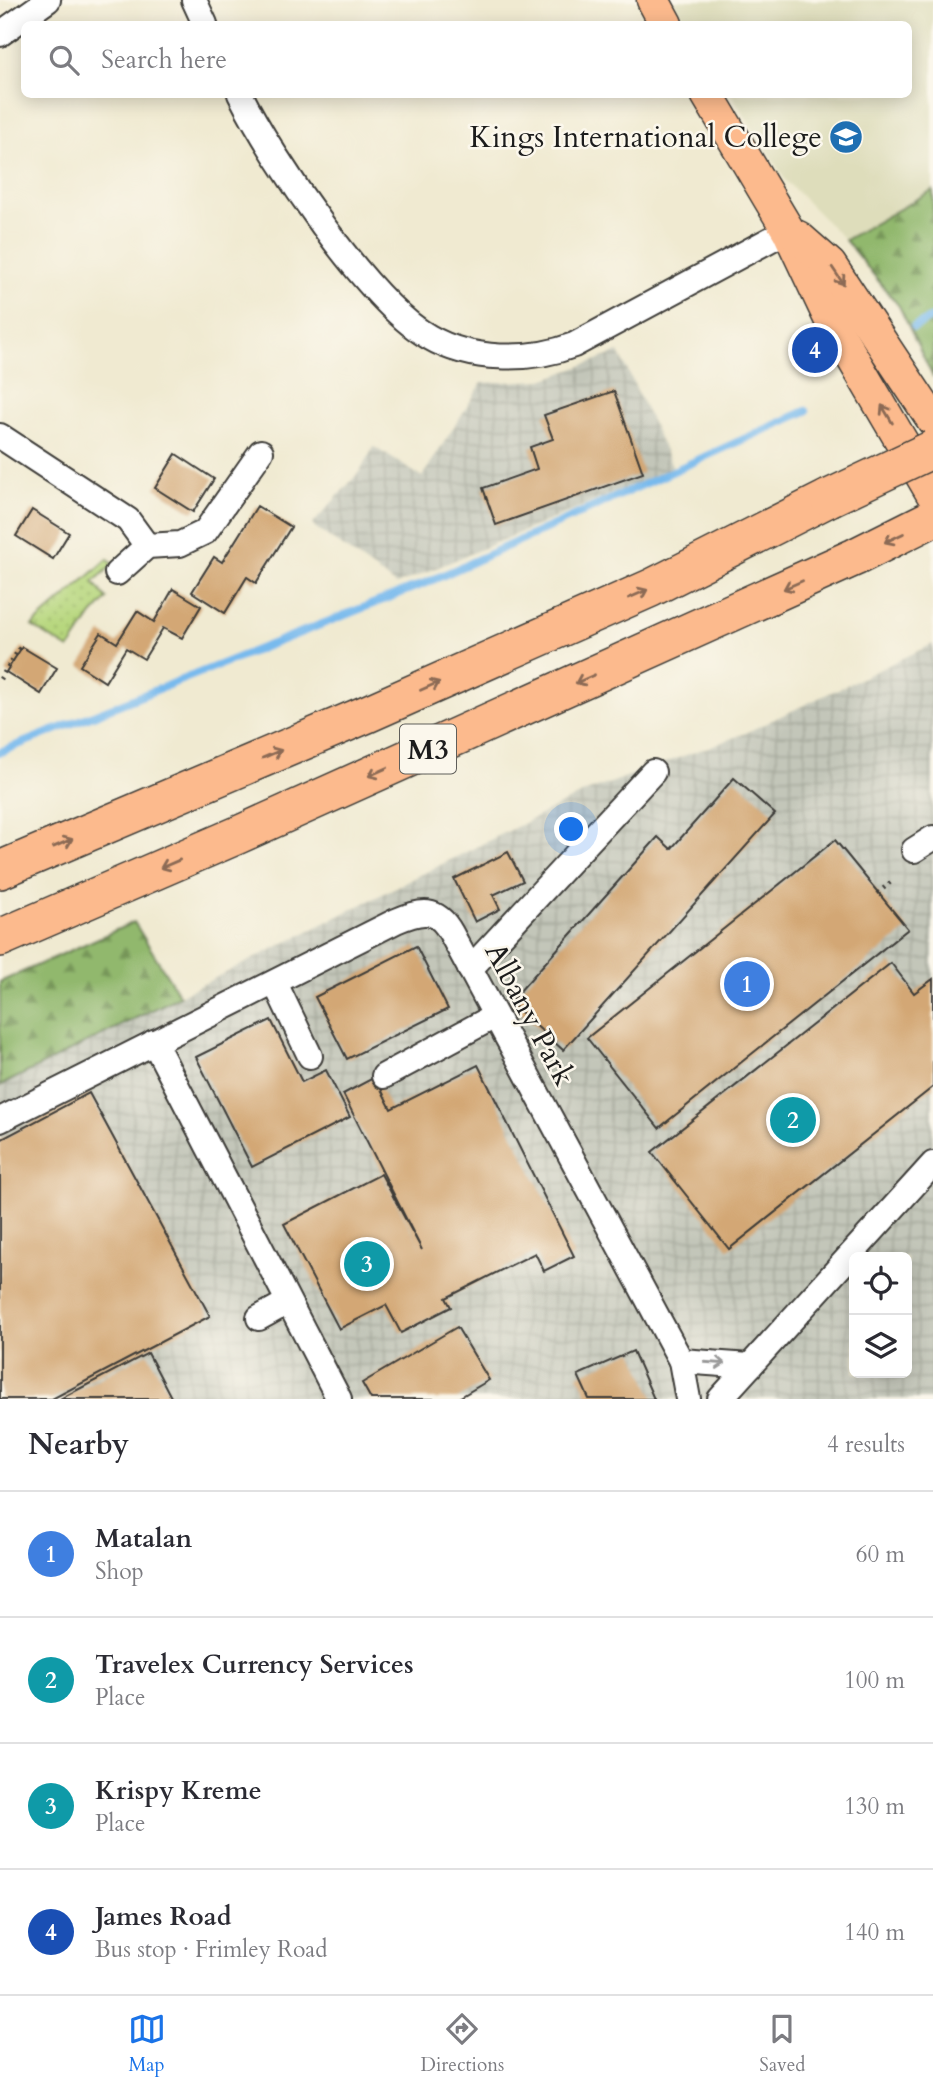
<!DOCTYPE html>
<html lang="en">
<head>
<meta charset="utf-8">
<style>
	:root { --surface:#fff; --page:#f2f2f3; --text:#2b2b33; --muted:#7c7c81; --line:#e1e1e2; --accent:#1a73e8 }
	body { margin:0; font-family:Cardo,serif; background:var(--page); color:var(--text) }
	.controls { position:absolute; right:21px; bottom:21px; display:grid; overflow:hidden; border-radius:10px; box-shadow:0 4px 18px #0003 }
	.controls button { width:63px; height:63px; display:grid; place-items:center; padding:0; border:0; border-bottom:2px solid var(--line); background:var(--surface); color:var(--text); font:35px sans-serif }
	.you { position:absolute; left:572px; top:830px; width:24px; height:24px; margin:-18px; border:5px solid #fff; border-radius:50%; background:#1a73e8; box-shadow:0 0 0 10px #1a73e833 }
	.badge { display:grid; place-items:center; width:46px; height:46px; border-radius:50%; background:var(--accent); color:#fff; font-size:23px; font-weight:700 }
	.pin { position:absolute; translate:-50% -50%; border:4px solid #fff; box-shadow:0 2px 7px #0006 }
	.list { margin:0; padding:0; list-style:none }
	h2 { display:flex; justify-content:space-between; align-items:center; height:91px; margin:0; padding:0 28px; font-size:30px }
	h2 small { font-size:23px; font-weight:400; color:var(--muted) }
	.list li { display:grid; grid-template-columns:46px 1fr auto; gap:21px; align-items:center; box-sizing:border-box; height:126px; padding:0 28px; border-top:2px solid var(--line) }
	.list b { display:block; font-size:26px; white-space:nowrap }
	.list p { margin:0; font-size:23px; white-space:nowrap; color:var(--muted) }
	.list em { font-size:23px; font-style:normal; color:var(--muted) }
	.icon { flex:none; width:38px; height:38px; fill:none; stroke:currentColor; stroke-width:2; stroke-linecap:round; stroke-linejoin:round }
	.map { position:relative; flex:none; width:933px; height:1399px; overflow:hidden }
	.search { position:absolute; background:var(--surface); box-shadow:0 4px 18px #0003; left:21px; right:21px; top:21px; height:77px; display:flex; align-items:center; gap:18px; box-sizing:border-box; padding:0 24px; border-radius:10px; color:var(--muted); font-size:26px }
	.sheet { height:595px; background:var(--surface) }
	nav { display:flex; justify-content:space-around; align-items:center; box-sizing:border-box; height:98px; border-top:2px solid var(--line); background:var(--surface); font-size:19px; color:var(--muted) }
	nav a { display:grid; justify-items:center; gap:4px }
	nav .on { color:var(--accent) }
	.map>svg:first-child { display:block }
</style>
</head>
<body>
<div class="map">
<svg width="933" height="1399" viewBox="0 0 933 1399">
	<defs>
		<pattern id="industrial-grid" width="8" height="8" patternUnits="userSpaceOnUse" patternTransform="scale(1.75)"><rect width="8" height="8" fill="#c3c6b9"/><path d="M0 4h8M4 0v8" fill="none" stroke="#a7aa9e"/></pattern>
		<pattern id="grass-dots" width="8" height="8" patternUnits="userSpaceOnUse" patternTransform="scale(1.75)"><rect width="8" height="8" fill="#b7d77e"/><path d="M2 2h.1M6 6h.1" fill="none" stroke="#9db86c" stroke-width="1.8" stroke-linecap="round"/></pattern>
		<pattern id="forest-firs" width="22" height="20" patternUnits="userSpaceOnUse" patternTransform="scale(1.75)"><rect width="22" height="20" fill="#91b86d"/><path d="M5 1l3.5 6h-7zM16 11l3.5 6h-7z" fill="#769559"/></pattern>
	</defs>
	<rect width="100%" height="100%" fill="#fbf7ec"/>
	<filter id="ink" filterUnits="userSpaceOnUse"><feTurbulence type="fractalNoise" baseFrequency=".0143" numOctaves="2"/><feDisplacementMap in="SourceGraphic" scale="14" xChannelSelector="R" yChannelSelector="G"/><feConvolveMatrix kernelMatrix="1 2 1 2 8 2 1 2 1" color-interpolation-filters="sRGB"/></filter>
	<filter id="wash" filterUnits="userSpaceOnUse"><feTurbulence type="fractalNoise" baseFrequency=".00686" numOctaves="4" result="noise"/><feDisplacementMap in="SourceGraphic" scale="28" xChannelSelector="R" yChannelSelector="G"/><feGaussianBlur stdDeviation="1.57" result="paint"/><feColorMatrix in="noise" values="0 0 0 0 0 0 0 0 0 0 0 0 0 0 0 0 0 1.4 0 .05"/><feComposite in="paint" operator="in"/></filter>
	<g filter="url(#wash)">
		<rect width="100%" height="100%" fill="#f0ead1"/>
		<!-- built -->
		<polygon fill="#deddbb" points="673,0 933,0 933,190 845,240 785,180 732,95 908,94 908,24 688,24"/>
		<!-- industrial -->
		<g fill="url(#industrial-grid)" fill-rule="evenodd">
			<polygon points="619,352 673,468 396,585 312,525 360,471 374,447 422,477 482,383 543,380"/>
			<path d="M933,644V1399H0V1086L586,792L741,735ZM854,1257H907V1373H854Z"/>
		</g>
		<!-- grass -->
		<polygon fill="url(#grass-dots)" stroke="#6a7a4d" stroke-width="2" points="108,559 113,565 93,582 107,599 92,615 69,649 32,626"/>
		<!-- forest -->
		<g fill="url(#forest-firs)" stroke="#566a44" stroke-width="2">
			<polygon points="933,190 933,377 899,306 845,240"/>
			<polygon points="134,922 180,996 0,1086 0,982"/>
		</g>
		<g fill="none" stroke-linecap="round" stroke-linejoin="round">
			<!-- stream -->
			<g stroke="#78baed" stroke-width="8">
				<polyline points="914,327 933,317"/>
				<polyline points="0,752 428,582 806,411"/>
			</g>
		</g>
		<g id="blocks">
			<!-- building -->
			<g fill="#d3a775">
				<polygon points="614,391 643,473 496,525 483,488 537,469 530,447 553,439 544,415"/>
				<polygon points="176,454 214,479 193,512 155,488"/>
				<polygon points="257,506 291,527 256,583 247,577 225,613 192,592 214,557 222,562"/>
				<polygon points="32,510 69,533 53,559 16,536"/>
				<polygon points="173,589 201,606 182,638 163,628 144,659 126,648 105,682 80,666 101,633 117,643 137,611 154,622"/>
				<polygon points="22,647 57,668 41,694 6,672"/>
				<polygon points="734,778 775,814 563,1050 510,1002 658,837 671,849"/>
				<polygon points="835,840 908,929 659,1128 587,1038"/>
				<polygon points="508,852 523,881 493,895 500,909 475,922 454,879"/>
				<polygon points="416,946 448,1009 347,1059 315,997"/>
				<polygon points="891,963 914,993 933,979 933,1087 729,1249 652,1152"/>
				<polygon points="271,1020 302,1082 326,1070 350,1117 252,1167 196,1057"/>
				<polygon points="478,1065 574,1256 544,1271 535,1253 446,1298 451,1307 401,1333 386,1305 339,1329 284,1224 381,1174 422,1250 343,1094 375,1077 391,1109"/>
				<polygon points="89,1093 210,1316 52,1399 0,1399 0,1140"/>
				<polygon points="457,1327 489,1380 457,1399 371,1399 362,1383"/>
				<polygon points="633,1351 654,1399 589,1399 578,1375"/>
				<polygon points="148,1353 172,1399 60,1399"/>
			</g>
		</g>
	</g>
	<g filter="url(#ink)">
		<use href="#blocks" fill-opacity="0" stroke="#3c3b37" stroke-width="2"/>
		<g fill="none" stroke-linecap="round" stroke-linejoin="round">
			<!-- minor casing -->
			<g stroke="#3c3b37" stroke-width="28">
				<g id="minor">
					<polyline points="194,0 205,24"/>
					<polyline points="0,34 48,0"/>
					<path d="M240,94C272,158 368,302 429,337C470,361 529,362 574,345L788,230"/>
					<polyline points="0,436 128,520 147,546"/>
					<polyline points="117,573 147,546 180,544 205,532 261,452"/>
					<polyline points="914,850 933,838"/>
					<polyline points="470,969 653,772"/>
					<polyline points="275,983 310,1056"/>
					<polyline points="154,1042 339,1399"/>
					<polyline points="384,1076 495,1016"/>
					<path d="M0,1120L396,921C421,910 437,907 451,933L681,1361L688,1399"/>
					<polyline points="259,1318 288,1302"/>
					<polyline points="681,1361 750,1366"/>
					<polyline points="720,1399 933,1164"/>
				</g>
			</g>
			<!-- major casing -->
			<g stroke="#3c3b37" stroke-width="35">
				<g id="major">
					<polyline points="653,0 666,24"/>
					<polyline points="707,94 788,230 832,323 933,495"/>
					<polyline points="798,237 830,265 933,420"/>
				</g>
			</g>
			<!-- highway casing -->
			<g stroke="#3c3b37" stroke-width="40">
				<g id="highway">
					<polyline points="0,870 367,714 651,588 829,498"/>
					<polyline points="0,938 238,835 855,557 933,518"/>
				</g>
			</g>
			<!-- path -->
			<g stroke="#3c3b37" stroke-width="4.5" stroke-dasharray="2 5" stroke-linecap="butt">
				<polyline points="0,679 21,646"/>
				<polyline points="878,893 892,881"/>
			</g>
			<!-- minor -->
			<use href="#minor" stroke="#fff" stroke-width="24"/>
			<!-- major -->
			<use href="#major" stroke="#fcba8d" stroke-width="32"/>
			<!-- highway -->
			<use href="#highway" stroke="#fcba8d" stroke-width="37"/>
			<!-- highway-bridge casing -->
			<g stroke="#3c3b37" stroke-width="40" stroke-linecap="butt">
				<polyline id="highway-bridge" points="829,498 933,449"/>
			</g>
			<!-- highway-bridge -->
			<use href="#highway-bridge" stroke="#fcba8d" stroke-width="37"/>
		</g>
		<!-- one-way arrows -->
		<defs><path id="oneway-shaft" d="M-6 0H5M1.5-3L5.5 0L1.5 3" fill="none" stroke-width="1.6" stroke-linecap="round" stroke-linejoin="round" transform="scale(1.75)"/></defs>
		<g stroke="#8c6b54">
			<use href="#oneway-shaft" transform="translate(838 276) rotate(56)"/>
			<use href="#oneway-shaft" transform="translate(887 414) rotate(-121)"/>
			<use href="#oneway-shaft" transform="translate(894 538) rotate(154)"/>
			<use href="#oneway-shaft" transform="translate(793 585) rotate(156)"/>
			<use href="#oneway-shaft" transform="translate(638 594) rotate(-24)"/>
			<use href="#oneway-shaft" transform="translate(585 679) rotate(156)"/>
			<use href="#oneway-shaft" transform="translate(430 686) rotate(-24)"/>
			<use href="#oneway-shaft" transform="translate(272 754) rotate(-23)"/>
			<use href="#oneway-shaft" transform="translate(378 772) rotate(156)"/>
			<use href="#oneway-shaft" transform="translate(63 843) rotate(-23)"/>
			<use href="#oneway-shaft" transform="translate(170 864) rotate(157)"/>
		</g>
		<use stroke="#999" href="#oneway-shaft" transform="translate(715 1363) rotate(4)"/>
	</g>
	<!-- icons -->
	<defs>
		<g id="school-disc" transform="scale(1.75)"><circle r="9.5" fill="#1f6fb2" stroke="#fbf7ec"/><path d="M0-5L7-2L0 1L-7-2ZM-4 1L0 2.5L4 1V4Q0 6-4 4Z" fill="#fff"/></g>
	</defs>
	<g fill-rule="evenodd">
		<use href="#school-disc" x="846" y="137"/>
	</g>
	<g text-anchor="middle" stroke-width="5" stroke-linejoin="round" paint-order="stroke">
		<!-- shield labels -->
		<rect fill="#fbf7ec" stroke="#5f5e5a" stroke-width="2" x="400" y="724.5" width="56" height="49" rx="5"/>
		<g font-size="28" font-weight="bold" fill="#1c1c1c">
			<text x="428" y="759">M3</text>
		</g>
		<!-- poi labels -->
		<g font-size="30" fill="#1c1c1c" stroke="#fbf7ec" text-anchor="end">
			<text x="822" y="147">Kings International College</text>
		</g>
		<!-- street labels -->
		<g font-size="30" fill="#1c1c1c" stroke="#fbf7ec">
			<text transform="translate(530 1014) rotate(62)" y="10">Albany Park</text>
		</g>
	</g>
</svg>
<div class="controls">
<button><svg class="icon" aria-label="locate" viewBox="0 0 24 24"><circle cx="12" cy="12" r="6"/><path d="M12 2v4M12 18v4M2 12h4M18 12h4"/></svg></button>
<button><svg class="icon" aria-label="layers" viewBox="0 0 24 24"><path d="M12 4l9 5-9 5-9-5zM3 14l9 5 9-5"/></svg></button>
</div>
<div class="you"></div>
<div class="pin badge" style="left:747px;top:984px;background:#3f7fe0">1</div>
<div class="pin badge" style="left:793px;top:1120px;background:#0f9aa8">2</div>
<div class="pin badge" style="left:367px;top:1264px;background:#0f9aa8">3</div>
<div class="pin badge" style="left:815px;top:350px;background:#1a4fb4">4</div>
<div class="search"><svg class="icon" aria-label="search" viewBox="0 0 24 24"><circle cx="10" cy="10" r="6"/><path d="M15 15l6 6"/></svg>Search here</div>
</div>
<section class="sheet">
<h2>Nearby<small>4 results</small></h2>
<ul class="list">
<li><span class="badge" style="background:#3f7fe0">1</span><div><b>Matalan</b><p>Shop</p></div><em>60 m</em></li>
<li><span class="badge" style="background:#0f9aa8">2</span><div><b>Travelex Currency Services</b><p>Place</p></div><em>100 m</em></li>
<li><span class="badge" style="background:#0f9aa8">3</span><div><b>Krispy Kreme</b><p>Place</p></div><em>130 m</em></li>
<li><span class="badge" style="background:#1a4fb4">4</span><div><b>James Road</b><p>Bus stop · Frimley Road</p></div><em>140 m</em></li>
</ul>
</section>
<nav>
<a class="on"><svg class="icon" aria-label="map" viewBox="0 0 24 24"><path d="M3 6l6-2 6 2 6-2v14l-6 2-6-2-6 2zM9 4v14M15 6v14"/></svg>Map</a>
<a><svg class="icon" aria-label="directions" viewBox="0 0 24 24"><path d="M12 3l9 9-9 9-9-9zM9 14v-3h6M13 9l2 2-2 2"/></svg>Directions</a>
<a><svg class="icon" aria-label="saved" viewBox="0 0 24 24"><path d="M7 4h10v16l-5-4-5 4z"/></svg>Saved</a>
</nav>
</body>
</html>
